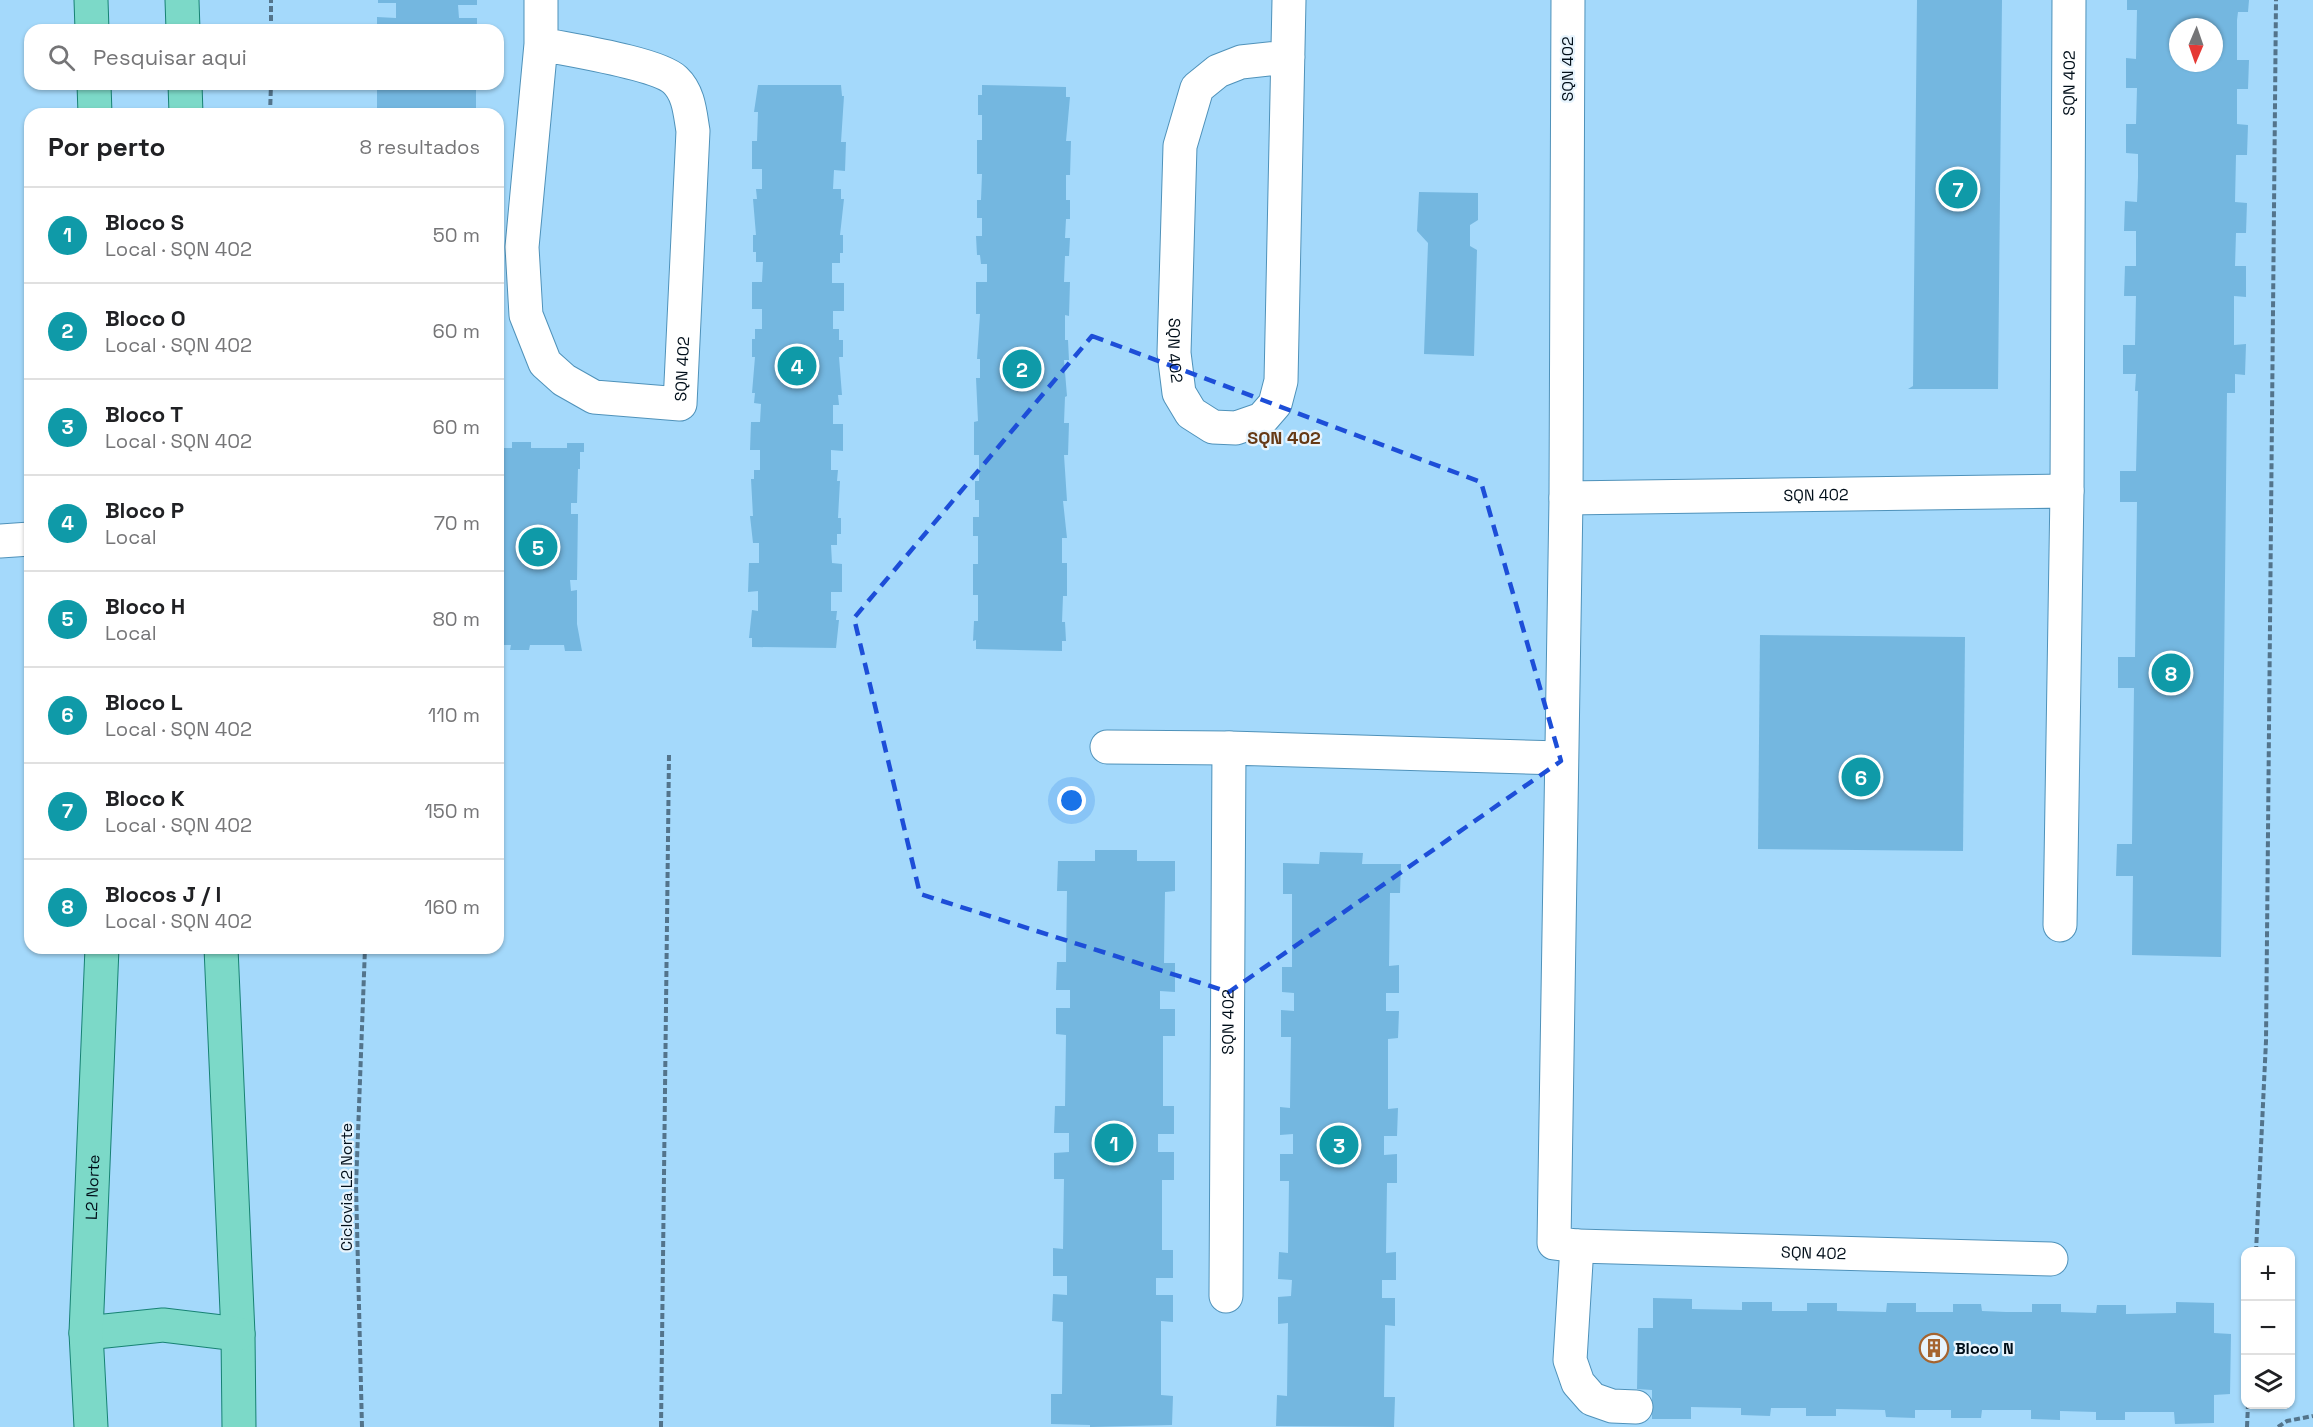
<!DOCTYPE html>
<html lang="pt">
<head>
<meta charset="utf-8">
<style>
	:root { --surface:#fff; --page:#f2f2f2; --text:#202124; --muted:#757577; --line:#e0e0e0; --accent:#a5642f }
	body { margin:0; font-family:"Space Grotesk",sans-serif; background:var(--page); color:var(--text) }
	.controls { position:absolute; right:18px; bottom:18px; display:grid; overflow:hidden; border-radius:12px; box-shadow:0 2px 4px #0004 }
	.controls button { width:54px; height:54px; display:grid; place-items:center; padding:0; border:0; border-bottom:2px solid var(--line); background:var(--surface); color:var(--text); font:30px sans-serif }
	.compass { position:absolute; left:2169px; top:18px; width:54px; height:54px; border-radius:50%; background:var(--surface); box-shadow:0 2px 4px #0004; rotate:182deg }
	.you { position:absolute; left:1072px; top:801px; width:21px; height:21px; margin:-15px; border:4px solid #fff; border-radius:50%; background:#1a73e8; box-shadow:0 0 0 9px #1a73e833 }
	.badge { display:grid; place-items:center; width:39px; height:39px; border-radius:50%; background:var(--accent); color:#fff; font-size:20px; font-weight:700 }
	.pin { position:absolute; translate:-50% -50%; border:3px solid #fff; box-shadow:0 2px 6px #0006 }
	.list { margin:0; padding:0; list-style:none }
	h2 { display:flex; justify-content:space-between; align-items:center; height:78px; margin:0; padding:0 24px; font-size:26px }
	h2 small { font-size:20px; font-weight:400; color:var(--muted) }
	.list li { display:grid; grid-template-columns:39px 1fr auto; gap:18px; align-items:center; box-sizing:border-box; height:96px; padding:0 24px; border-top:2px solid var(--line) }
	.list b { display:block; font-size:22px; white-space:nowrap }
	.list p { margin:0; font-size:20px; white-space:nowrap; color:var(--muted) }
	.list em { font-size:20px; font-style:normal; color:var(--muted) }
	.icon { flex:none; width:33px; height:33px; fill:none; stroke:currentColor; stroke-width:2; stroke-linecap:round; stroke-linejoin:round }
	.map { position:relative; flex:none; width:2313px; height:1427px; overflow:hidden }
	.search { position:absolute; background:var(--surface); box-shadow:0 2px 4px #0004; left:24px; top:24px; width:480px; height:66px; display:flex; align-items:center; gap:15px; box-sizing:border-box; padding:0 21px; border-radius:18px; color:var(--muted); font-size:22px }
	.panel { position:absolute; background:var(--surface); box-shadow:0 2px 4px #0004; left:24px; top:108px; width:480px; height:846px; border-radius:18px }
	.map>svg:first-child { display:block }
</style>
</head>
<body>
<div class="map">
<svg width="2313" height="1427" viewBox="0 0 2313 1427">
	<rect width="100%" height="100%" fill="#a4d9fb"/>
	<!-- building -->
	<g fill="#74b7e0" fill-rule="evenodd">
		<polygon points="378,0 477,0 477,5 458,5 459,18 477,18 477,30 377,30 377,17 396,18 396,3 378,3"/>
		<polygon points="1917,0 2002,0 1998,389 1908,389 1913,386"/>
		<path d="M2127,0H2249L2248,12H2238L2237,20V60H2249L2248,89H2237V124L2248,125L2247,155H2236L2235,202L2247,203L2246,233H2236L2235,266H2246V297L2234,296V345L2246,344L2245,375L2235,374V393H2227L2221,957L2132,955L2133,876H2116L2117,844H2132L2134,688H2118V657H2135L2137,502H2120V471H2136L2138,391H2135L2136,374H2123V345H2135L2136,296H2124L2125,266H2136V231H2124L2125,201L2137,202L2138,177V154L2126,153V124H2136L2137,88H2126V58L2136,59L2137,10H2127ZM2178,27H2214V63H2178Z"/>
		<rect x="377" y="84" width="99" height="30"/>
		<polygon points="758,85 841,85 842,96 844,96 841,142 846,142 845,171 834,170 833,189 841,189 841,199 844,199 840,235 843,235 843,253 840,253 840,263 832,263 832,283 844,283 844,311 833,311 833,329 839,329 839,340 843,340 843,357 839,357 842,395 838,395 839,405 833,405 833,424 843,424 843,451 831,450 831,470 838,470 837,481 840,481 838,518 841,518 841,534 837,534 837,545 831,545 832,563 842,564 842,592 831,592 831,611 837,611 836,620 839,620 836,648 752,647 752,638 749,638 752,610 758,611 758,591 748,592 749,563 759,563 759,543 753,543 750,516 753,516 751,479 754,479 754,470 760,470 760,450 750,450 751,422 760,422 761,404 754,403 755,393 752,393 755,357 752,357 752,339 755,339 755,329 762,329 762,309 752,309 752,282 762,282 763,262 756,262 756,252 753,252 753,235 756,235 753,199 757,199 756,189 762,189 762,169 752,169 752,141 757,141 758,112 754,112"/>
		<polygon points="982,85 1066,87 1066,97 1070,97 1066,141 1071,141 1070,175 1066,175 1066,200 1070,200 1070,219 1066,219 1065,238 1070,238 1069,256 1065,256 1064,282 1070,282 1069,316 1065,315 1065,340 1068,340 1069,360 1064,360 1067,396 1065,397 1064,423 1069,423 1068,455 1064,455 1067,501 1063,501 1067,538 1062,538 1062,563 1067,563 1067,596 1063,596 1062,622 1065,622 1066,641 1062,641 1062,651 976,649 976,640 973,641 974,621 978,621 978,595 973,595 973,564 978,564 978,536 973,536 973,517 979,517 979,500 975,500 975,481 979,481 979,455 974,455 974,422 978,421 976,378 980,378 980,359 977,359 980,314 976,314 976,282 987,282 987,264 981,264 980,255 977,255 976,236 982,236 982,218 977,218 977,200 981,200 982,174 977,174 977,140 982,140 982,115 978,115 978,95 982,95"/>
		<polygon points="1419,192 1478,193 1478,220 1470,225 1470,246 1477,250 1474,356 1424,354 1428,243 1417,231"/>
		<polygon points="512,442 531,442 531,448 567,448 567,443 584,443 584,452 580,452 580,469 578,469 577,503 571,503 571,514 578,514 577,580 570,580 571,591 577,590 577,624 582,651 565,651 564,645 530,645 529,650 510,650 511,645 498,645 498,448 512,448"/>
		<polygon points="1760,635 1965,637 1963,851 1758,849"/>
		<polygon points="1095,850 1137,850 1137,861 1175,861 1175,891 1165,892 1164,963 1175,963 1175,992 1160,991 1160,1009 1175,1009 1175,1036 1163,1036 1163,1106 1174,1106 1174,1134 1158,1134 1158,1152 1174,1152 1174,1180 1162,1180 1162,1250 1173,1250 1173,1278 1156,1278 1156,1295 1173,1295 1173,1322 1161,1321 1161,1395 1173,1396 1172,1425 1090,1427 1090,1425 1051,1424 1051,1394 1062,1394 1063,1322 1052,1321 1053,1294 1067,1295 1067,1276 1053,1276 1053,1248 1063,1249 1064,1179 1054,1179 1054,1153 1069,1152 1069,1133 1054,1133 1055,1106 1065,1106 1066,1035 1056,1034 1056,1008 1070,1008 1070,990 1056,990 1057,962 1066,962 1067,891 1057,891 1058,861 1095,861"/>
		<polygon points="1320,852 1363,853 1362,864 1401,864 1400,893 1390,893 1389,966 1399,965 1399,993 1386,993 1386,1011 1399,1011 1398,1038 1388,1039 1388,1109 1398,1108 1397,1136 1384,1136 1384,1155 1397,1154 1397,1183 1387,1183 1386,1253 1396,1252 1396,1280 1382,1280 1382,1298 1395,1298 1395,1326 1385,1325 1384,1397 1395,1397 1394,1427 1276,1426 1277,1395 1287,1396 1288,1323 1278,1324 1278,1297 1291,1296 1292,1280 1278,1279 1279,1252 1288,1253 1289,1181 1280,1181 1280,1154 1293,1154 1293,1134 1280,1135 1280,1107 1290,1108 1291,1037 1281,1037 1281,1010 1294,1011 1294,993 1282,992 1282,967 1292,967 1292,894 1283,894 1283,863 1319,864"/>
		<polygon points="1653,1298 1692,1299 1692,1309 1742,1310 1742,1302 1772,1302 1772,1311 1807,1311 1807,1303 1837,1303 1837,1311 1886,1312 1887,1303 1916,1303 1916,1312 1953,1312 1953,1304 1981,1304 1982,1311 2006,1312 2032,1312 2032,1304 2061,1304 2061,1312 2096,1313 2097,1305 2126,1305 2126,1314 2176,1313 2176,1302 2214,1303 2214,1333 2231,1334 2230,1394 2214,1395 2214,1423 2175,1424 2174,1412 2125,1412 2125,1420 2096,1420 2096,1412 2060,1411 2060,1420 2031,1419 2031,1410 1982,1410 1981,1418 1951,1418 1951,1410 1915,1410 1915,1418 1886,1417 1885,1410 1836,1409 1836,1416 1806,1416 1806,1408 1771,1408 1770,1416 1741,1415 1741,1408 1691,1407 1691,1419 1652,1419 1652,1390 1637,1389 1638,1328 1653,1328"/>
	</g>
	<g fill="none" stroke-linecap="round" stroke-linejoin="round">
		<!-- minor casing -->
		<g stroke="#4f92ba" stroke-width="35">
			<g id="minor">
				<path id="s1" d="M541,0V44L522,247L526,315L545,363L564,380L594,397L680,404L693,131C690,113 689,93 675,80C657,63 569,50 541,44"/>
				<path id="s2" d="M1568,0L1566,498L1554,1243L1577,1246L2051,1259"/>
				<path id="s3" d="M1288,57L1241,62L1218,71L1197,88L1180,146L1174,353L1179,393L1191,413L1213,427L1236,428L1262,419L1275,404L1281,381L1289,0"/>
				<path id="s4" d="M2067,491L2069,0"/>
				<path id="s5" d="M1566,498L2067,491L2060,925"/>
				<polyline points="0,541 30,539"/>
				<polyline points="1107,747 1229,748"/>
				<polyline points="1577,1246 1570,1360 1578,1383 1592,1399 1612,1406 1636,1407"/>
				<path id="s6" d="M1226,1296L1229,748L1561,758"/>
			</g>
		</g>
		<!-- major casing -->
		<g stroke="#178273" stroke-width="35">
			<g id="major">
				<polyline points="91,0 92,30"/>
				<polyline points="182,0 183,30"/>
				<polyline points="94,84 95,114"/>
				<polyline points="185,84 186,114"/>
				<polyline points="221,948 238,1334 239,1427"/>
				<polyline points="86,1333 163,1325 238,1334"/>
				<path id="s7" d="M91,1427L86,1333L102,948"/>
			</g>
		</g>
		<!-- path -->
		<g stroke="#53748b" stroke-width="4" stroke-dasharray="6 3" stroke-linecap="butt">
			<polyline points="271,30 271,0"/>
			<polyline points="270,114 271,84"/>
			<polyline points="2256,1252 2266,1041 2276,0"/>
			<polyline points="362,1427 356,1186 365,948"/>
			<polyline points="661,1427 669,755"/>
			<polyline points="2247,1427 2248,1404"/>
			<polyline points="2278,1427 2287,1421 2313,1416"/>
		</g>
		<!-- minor -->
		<use href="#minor" stroke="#fff" stroke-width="33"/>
		<!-- major -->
		<use href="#major" stroke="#7cd9c8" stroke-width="33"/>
	</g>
	<!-- marked area -->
	<path fill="none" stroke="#1d4ed8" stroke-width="4.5" stroke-dasharray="12 8" stroke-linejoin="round" d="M1092,336L1481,482L1561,761L1229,992L920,894L854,618Z"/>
	<!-- icons -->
	<defs>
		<g id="building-ring" transform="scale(1.5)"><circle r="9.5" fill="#e7f4fd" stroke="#a5642f" stroke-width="1.5"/><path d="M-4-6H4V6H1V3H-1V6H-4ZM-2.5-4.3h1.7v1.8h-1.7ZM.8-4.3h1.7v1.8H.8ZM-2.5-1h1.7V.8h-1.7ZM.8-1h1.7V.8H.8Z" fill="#a5642f"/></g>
	</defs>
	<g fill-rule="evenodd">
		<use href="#building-ring" x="1934" y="1348"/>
	</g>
	<g text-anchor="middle" stroke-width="4.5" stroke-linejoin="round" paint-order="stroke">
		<!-- street labels -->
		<g font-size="16" fill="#000e19" stroke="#e7f4fd">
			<text transform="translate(1567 69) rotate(-90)" y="6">SQN 402</text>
			<text dy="6" stroke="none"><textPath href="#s4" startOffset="408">SQN 402</textPath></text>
			<text dy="6" stroke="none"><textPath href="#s3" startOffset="364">SQN 402</textPath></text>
			<text dy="6" stroke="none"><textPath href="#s1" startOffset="549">SQN 402</textPath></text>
			<text dy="6" stroke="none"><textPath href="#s5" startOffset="250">SQN 402</textPath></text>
			<text dy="6" stroke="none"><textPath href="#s6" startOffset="274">SQN 402</textPath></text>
			<text transform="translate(346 1187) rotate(-90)" y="6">Ciclovia L2 Norte</text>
			<text dy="6" stroke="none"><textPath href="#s7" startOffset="240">L2 Norte</textPath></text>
			<text dy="6" stroke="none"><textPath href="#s2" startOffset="1503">SQN 402</textPath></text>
		</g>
		<!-- poi labels -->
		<g font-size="16" font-weight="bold" fill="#000e19" stroke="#e7f4fd" text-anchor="start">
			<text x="1955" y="1354">Bloco N</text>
		</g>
		<!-- neighbourhood labels -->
		<g font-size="18" font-weight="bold" fill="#663915" stroke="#e7f4fd">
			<text x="1284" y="444">SQN 402</text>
		</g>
	</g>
</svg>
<div class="controls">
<button>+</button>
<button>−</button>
<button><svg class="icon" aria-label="layers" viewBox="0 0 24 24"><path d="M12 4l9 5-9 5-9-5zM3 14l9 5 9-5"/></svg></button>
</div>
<svg class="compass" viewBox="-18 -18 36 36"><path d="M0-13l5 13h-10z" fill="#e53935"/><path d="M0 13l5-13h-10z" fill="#757577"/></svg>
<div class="you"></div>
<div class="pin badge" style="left:1114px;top:1143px;background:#0f9aa8">1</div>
<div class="pin badge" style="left:1022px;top:369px;background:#0f9aa8">2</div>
<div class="pin badge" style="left:1339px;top:1145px;background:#0f9aa8">3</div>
<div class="pin badge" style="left:797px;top:366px;background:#0f9aa8">4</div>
<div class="pin badge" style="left:538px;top:547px;background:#0f9aa8">5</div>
<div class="pin badge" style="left:1861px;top:777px;background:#0f9aa8">6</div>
<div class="pin badge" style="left:1958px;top:189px;background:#0f9aa8">7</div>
<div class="pin badge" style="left:2171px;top:673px;background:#0f9aa8">8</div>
<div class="search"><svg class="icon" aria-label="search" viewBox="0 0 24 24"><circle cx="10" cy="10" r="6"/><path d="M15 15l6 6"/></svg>Pesquisar aqui</div>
<section class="panel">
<h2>Por perto<small>8 resultados</small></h2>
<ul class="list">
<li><span class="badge" style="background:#0f9aa8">1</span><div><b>Bloco S</b><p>Local · SQN 402</p></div><em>50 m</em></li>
<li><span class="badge" style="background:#0f9aa8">2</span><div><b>Bloco O</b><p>Local · SQN 402</p></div><em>60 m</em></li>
<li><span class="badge" style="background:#0f9aa8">3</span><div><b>Bloco T</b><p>Local · SQN 402</p></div><em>60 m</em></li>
<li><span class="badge" style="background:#0f9aa8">4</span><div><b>Bloco P</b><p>Local</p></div><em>70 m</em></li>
<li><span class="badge" style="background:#0f9aa8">5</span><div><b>Bloco H</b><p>Local</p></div><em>80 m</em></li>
<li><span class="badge" style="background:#0f9aa8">6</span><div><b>Bloco L</b><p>Local · SQN 402</p></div><em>110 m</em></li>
<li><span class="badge" style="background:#0f9aa8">7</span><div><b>Bloco K</b><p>Local · SQN 402</p></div><em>150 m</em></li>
<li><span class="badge" style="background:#0f9aa8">8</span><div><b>Blocos J / I</b><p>Local · SQN 402</p></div><em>160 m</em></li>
</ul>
</section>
</div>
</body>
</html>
